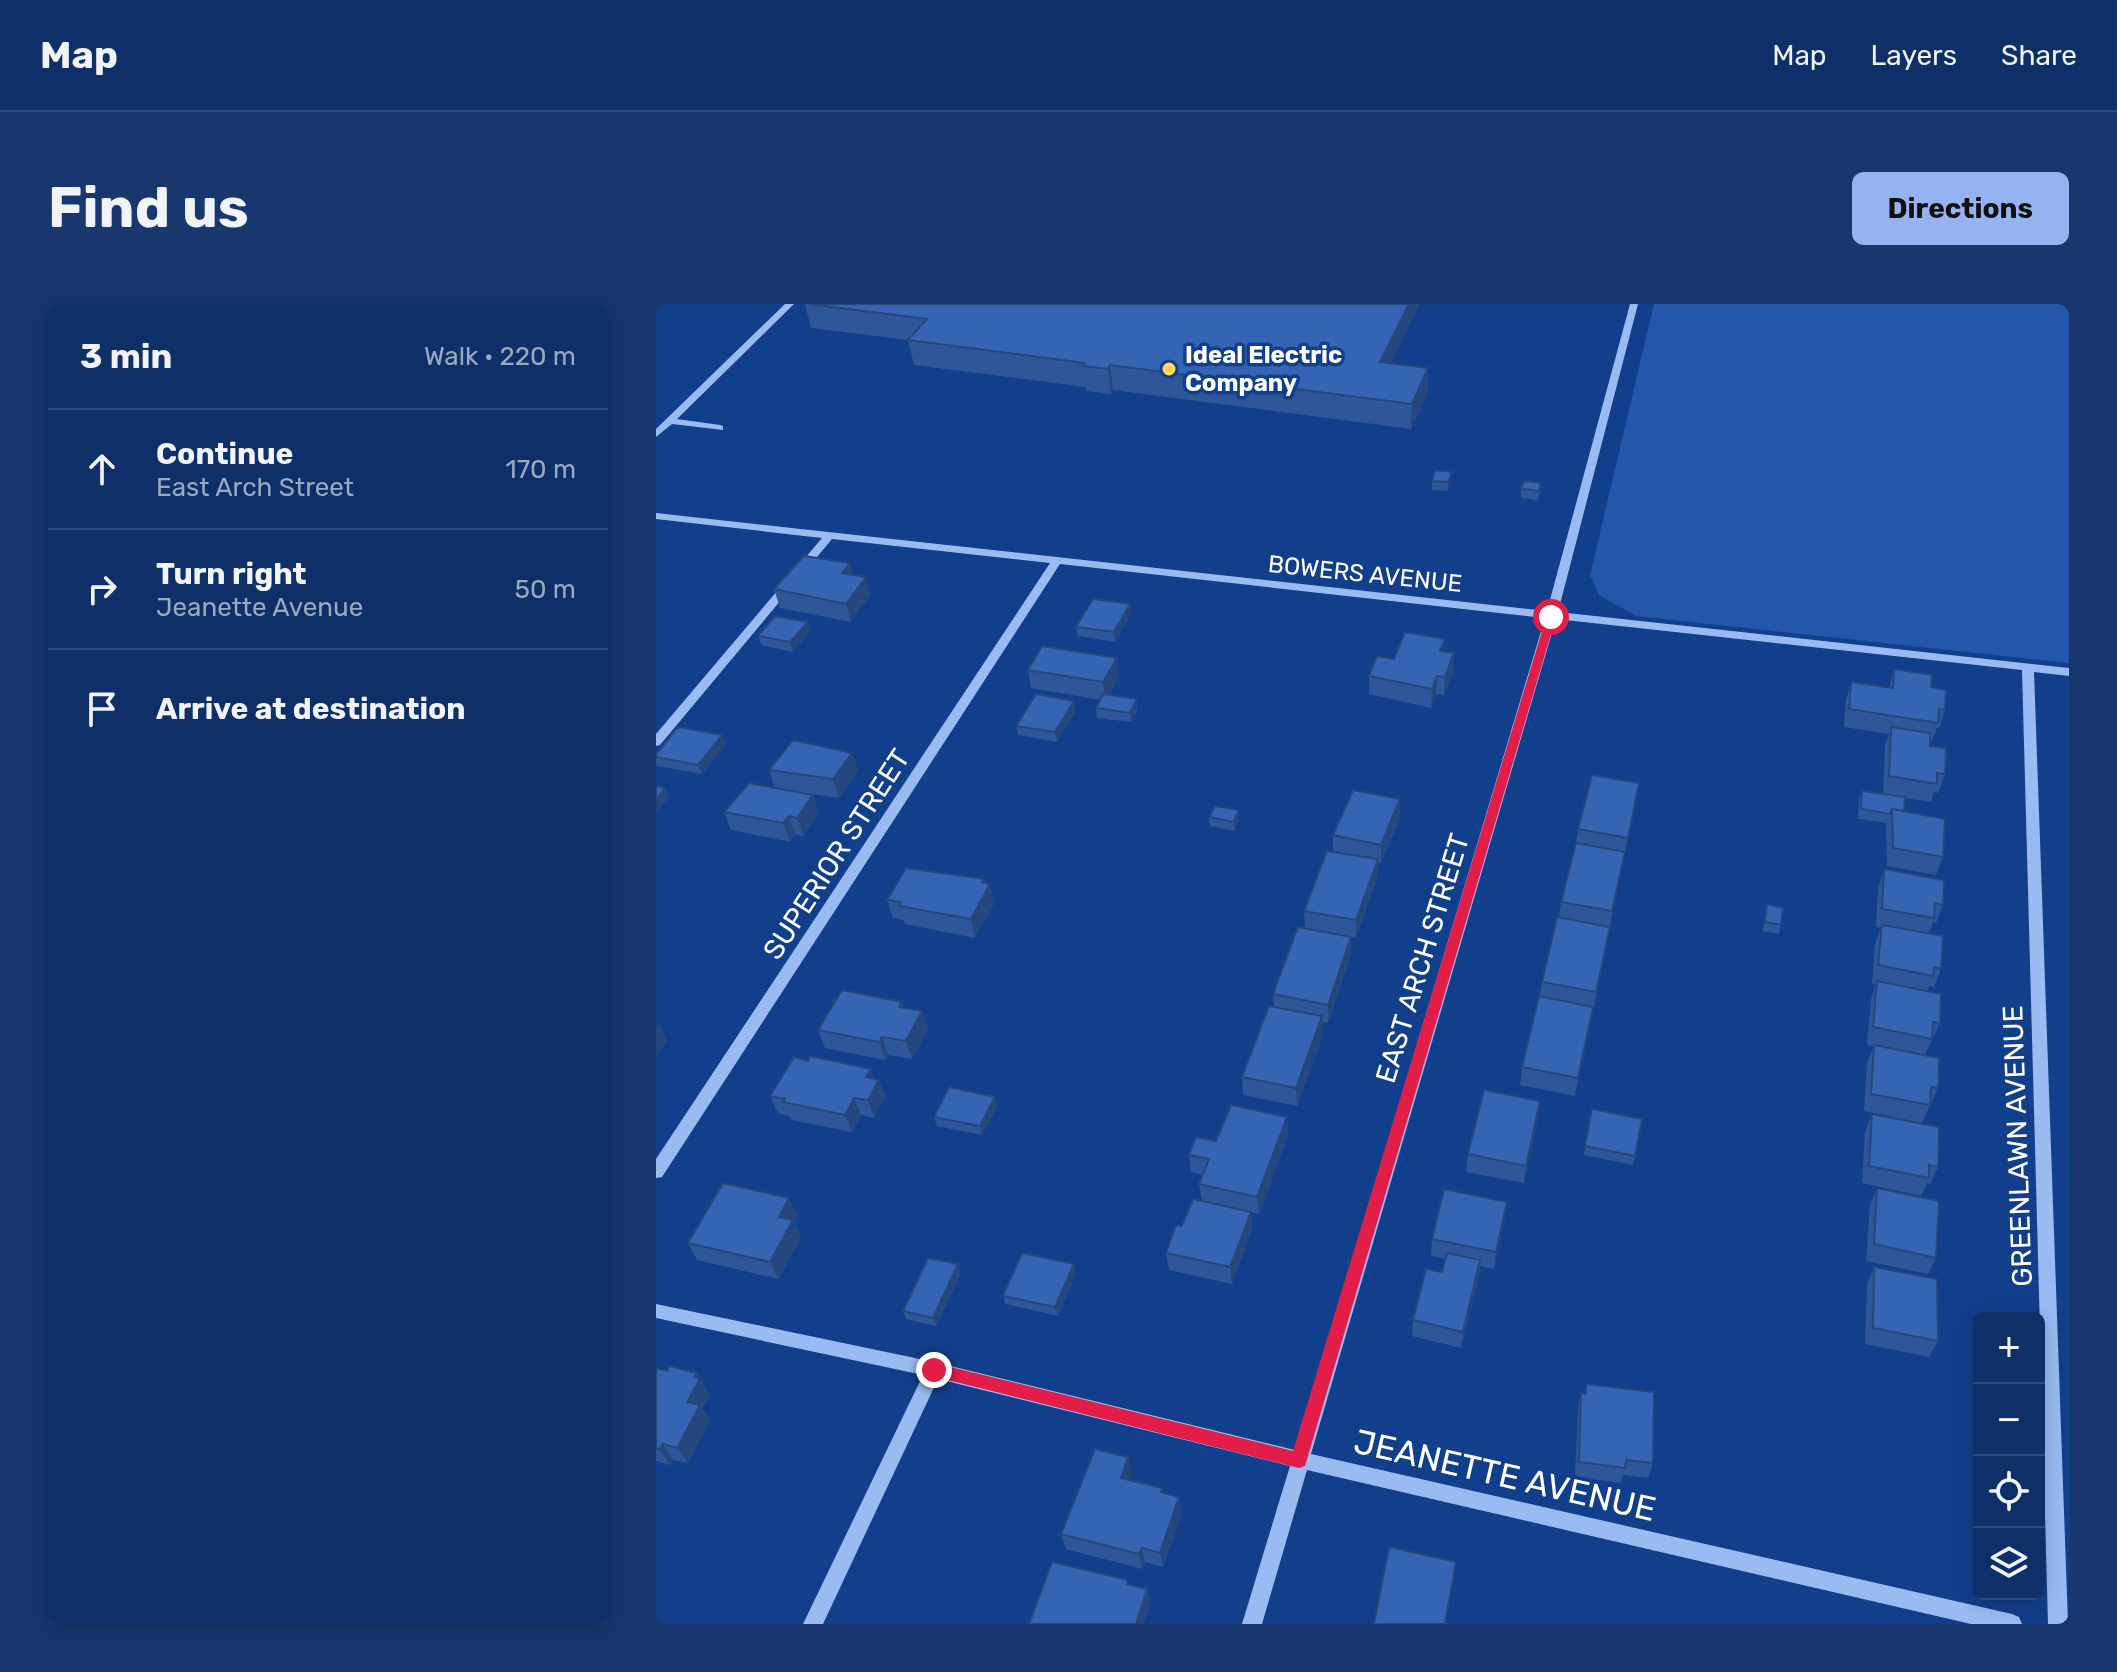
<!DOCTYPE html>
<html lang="en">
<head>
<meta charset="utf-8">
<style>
	:root { --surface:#0e2f68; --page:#17376e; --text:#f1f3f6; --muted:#9ba9c0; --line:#2e4a7c; --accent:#95b2f1 }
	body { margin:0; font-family:Rubik,sans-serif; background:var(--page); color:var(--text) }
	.controls { position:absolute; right:24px; bottom:24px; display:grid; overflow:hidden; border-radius:12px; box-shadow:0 4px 20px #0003 }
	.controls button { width:72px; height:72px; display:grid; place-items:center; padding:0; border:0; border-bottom:2px solid var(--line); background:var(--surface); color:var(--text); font:40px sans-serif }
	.stop { position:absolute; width:24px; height:24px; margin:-18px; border:6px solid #e11d48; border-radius:50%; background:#fff }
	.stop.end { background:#e11d48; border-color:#fff; box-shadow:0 2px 8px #0008 }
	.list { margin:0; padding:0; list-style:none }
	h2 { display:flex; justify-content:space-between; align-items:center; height:104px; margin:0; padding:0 32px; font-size:34px }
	h2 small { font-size:26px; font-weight:400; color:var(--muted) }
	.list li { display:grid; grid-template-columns:52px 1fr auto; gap:24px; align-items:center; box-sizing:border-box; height:120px; padding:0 32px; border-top:2px solid var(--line) }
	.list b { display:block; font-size:30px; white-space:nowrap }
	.list p { margin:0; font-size:26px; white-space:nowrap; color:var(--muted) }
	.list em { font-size:26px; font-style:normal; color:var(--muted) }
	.icon { flex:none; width:44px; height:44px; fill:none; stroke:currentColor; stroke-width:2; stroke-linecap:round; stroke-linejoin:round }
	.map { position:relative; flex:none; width:1413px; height:1320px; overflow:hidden; border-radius:12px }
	header { display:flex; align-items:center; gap:48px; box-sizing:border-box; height:112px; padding:0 40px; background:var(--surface); border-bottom:2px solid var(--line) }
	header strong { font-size:38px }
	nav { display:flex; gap:44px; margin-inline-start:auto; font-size:28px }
	.intro { display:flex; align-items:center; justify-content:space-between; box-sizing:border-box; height:192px; padding:0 48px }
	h1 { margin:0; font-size:56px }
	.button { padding:20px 36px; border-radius:12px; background:var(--accent); color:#111; font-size:28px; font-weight:700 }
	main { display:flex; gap:48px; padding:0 48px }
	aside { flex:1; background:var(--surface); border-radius:12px; box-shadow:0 4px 20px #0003 }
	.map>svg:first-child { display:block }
</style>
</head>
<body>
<header>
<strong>Map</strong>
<nav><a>Map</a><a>Layers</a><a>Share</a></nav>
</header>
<div class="intro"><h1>Find us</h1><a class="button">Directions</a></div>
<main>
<aside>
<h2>3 min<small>Walk · 220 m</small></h2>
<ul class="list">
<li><svg class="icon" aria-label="ahead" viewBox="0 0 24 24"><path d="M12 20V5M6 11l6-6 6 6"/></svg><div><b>Continue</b><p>East Arch Street</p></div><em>170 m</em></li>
<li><svg class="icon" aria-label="right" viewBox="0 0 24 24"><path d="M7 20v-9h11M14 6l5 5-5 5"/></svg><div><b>Turn right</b><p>Jeanette Avenue</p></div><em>50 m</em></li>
<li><svg class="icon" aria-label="arrive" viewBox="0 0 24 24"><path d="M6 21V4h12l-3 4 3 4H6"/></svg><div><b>Arrive at destination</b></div></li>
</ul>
</aside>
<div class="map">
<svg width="1413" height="1320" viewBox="0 0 1413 1320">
	<rect width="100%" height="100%" fill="#123f8b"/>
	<!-- green -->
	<polygon fill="#2457aa" points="998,0 1413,0 1413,359 980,312 943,291 934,271"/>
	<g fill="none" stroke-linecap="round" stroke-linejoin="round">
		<!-- minor -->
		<g fill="#99bbf1" fill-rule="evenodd">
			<polygon points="129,0 138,0 21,115 64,121 67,122 67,126 16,120 0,133 0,125"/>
			<polygon points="974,0 982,0 902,308 1413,364 1413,372 1378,368 1412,1320 1392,1320 1366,366 900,315 655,1150 1356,1310 1363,1313 1366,1320 1315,1320 651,1166 606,1320 586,1320 634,1162 282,1075 167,1320 147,1320 267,1071 0,1014 0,1000 278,1058 639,1146 889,314 404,260 6,873 0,874 0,855 394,259 176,235 4,441 0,442 0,430 166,234 0,215 0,209 891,307"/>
		</g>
	</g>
	<!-- wall -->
	<g fill="#2e5799">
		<polygon points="149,0 764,0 735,59 772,64 772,89 755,125 457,86 455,90 430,87 430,83 258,61 252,36 155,24"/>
		<polygon points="776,177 795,177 792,187 776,186"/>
		<polygon points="885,179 882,196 865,194 865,185"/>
		<polygon points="118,285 214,291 195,318 124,304"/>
		<polygon points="475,309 459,338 422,332 420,323"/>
		<polygon points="155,327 137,348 105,341 102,332"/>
		<polygon points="788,348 797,367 788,391 780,390 775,404 713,390 713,372 738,355"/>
		<polygon points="1238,365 1275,383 1289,406 1283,424 1281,424 1276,437 1274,437 1274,442 1289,470 1282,489 1278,488 1275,498 1249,494 1248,507 1287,553 1280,571 1231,562 1230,523 1231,519 1202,515 1203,496 1206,487 1227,490 1229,441 1233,430 1188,423 1190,396 1195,378 1233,384"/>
		<polygon points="372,366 463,372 453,391 482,404 475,418 441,414 440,404 444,396 375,384"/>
		<polygon points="420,406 401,438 362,431 360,422"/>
		<polygon points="66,431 70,440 46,470 1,462 0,459 0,450"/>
		<polygon points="196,449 202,467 183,494 136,487 157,491 163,509 147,532 139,530 134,538 75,526 68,508 119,484 113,466"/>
		<polygon points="983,479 954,622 951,641 919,792 864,781 866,763 884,692 886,678 903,613 905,598 920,539 922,525"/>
		<polygon points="744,495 744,514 725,559 722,559 721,574 700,634 695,633 695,651 672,719 666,718 667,730 641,802 587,791 586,773 618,703 617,690 649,624 648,607 677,548 677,531"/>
		<polygon points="553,513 583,515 578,527 554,522"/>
		<polygon points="1228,565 1287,601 1280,619 1277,618 1273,630 1285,665 1278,683 1273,682 1271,687 1284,719 1269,751 1282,784 1266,819 1208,807 1211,759 1218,742 1211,741 1215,695 1220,680 1216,680 1219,639 1225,624 1220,623 1222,584"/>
		<polygon points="328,575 339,598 319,634 249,620 248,616 237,614 231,596"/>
		<polygon points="1111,600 1125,621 1123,630 1107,627"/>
		<polygon points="246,698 248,704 266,707 272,725 256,755 232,751 229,756 169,744 162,726"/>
		<polygon points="152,757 215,765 218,775 223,776 229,793 218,814 205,811 196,828 135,816 133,812 122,809 114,792"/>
		<polygon points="341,802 326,831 281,822 278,813"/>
		<polygon points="936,805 986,815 977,861 928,851"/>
		<polygon points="1216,810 1282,863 1274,880 1271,879 1265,892 1206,879 1209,827"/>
		<polygon points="631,813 632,831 603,910 595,908 596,925 576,980 513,966 510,949 526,922 546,897 543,880 547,871 535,868 533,851 560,837"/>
		<polygon points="882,814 868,879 810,868 812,850"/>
		<polygon points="1221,884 1280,954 1272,970 1210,957 1214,901"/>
		<polygon points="851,898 849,915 838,965 824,962 823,973 805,1044 756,1032 757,1016 786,968 789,955 775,952 776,935"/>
		<polygon points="141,911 138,918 145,933 122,975 41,956 32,939"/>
		<polygon points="302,960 305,969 280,1022 250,1015 247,1007"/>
		<polygon points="1218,963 1282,1037 1273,1053 1209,1040 1211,980"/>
		<polygon points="420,969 402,1012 350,1000 347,992"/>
		<polygon points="0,1064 11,1067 41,1069 54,1091 46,1104 54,1117 32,1159 18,1156 14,1161 0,1157"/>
		<polygon points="930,1080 997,1159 992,1174 967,1171 965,1179 919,1173 922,1105 925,1089 928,1090"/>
		<polygon points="472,1153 476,1169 473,1176 506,1184 507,1188 526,1208 507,1263 489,1258 486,1265 410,1245 405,1230"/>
	</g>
	<!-- shaded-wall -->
	<g fill="#25477d">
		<polygon points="753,0 764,0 724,83 724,58"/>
		<polygon points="454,61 457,86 455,90 452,65"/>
		<polygon points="772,64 772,89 755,125 756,100"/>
		<polygon points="796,168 795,177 792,187 792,178"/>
		<polygon points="194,259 199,277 186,269"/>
		<polygon points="210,273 214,291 195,318 190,300"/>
		<polygon points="474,300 475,309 459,338 458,328"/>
		<polygon points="152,318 155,327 137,348 134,338"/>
		<polygon points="798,349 797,367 788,391 789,373"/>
		<polygon points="461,354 463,372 449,397 447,378"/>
		<polygon points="781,372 780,390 775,404 776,385"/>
		<polygon points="481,395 482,404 475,418 474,409"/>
		<polygon points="418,397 420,406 401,438 399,428"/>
		<polygon points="66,431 70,440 46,470 42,461"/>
		<polygon points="196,449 202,467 183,494 177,475"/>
		<polygon points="9,484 13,493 1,510 0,496"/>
		<polygon points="157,491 163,509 147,532 141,514"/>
		<polygon points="744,495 744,514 725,559 725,541"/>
		<polygon points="583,506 583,515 578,527 578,518"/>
		<polygon points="133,512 139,530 134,538 127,519"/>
		<polygon points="969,548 966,566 953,625 956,607"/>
		<polygon points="722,555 721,574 700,634 700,616"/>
		<polygon points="328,575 331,586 334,580 339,598 319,634 315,615 326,578"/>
		<polygon points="695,633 695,651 672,719 672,701"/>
		<polygon points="937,703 934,721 919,792 922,774"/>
		<polygon points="266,707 272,725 256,755 250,737"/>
		<polygon points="666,712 667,730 641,802 640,784"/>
		<polygon points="2,719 11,737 0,753 0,722"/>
		<polygon points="226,733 232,751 229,756 223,738"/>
		<polygon points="215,765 220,780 223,776 229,793 218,814 212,796 210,773"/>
		<polygon points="339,793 341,802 326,831 324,822"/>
		<polygon points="198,794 205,811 196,828 189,811"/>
		<polygon points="884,797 882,814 868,879 870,862"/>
		<polygon points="631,813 632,831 603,910 601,893"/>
		<polygon points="133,894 141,911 138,918 145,933 122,975 114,958 123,913"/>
		<polygon points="851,898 849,915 838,965 840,948"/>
		<polygon points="595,908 596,925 576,980 574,963"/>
		<polygon points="824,956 823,973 805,1044 807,1028"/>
		<polygon points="302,960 305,969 280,1022 277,1014"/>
		<polygon points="418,960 420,969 402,1012 399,1003"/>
		<polygon points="41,1069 54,1091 46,1104 54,1117 32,1159 21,1144 31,1098 38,1073"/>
		<polygon points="7,1140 18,1156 14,1161 3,1145"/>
		<polygon points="472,1153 476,1169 469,1189 465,1174"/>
		<polygon points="523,1193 526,1208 507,1263 504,1249"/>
		<polygon points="486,1244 489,1258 486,1265 483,1250"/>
		<polygon points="800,1258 790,1320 789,1320"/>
		<polygon points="491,1285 495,1299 488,1320 480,1320"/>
	</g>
	<!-- building -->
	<g fill="#3565b2" stroke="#25477d" stroke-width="2">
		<polygon points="153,0 753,0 724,58 772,64 756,100 454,61 452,65 427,62 429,59 252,36 271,15"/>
		<polygon points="779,166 796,168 792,178 776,177"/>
		<polygon points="868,177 885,179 883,187 865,185"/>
		<polygon points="148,252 194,259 186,269 210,273 190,300 118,285"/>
		<polygon points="437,295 474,300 458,328 420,323"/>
		<polygon points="119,312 152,318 134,338 102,332"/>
		<polygon points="749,328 789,335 784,347 798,349 789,373 781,372 776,385 713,372 721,352 738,355"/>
		<polygon points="386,342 461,354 447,378 372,366"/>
		<polygon points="1238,365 1276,371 1275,383 1290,386 1289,406 1283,405 1282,419 1193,405 1195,378 1237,384"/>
		<polygon points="380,390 418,397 399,428 360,422"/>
		<polygon points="447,390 481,395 474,409 440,404"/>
		<polygon points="22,423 66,431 42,461 0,453 0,450"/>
		<polygon points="1235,423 1274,429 1274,442 1290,444 1289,470 1281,469 1281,480 1233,472"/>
		<polygon points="137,436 196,449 177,475 113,466"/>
		<polygon points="936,471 983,479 972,534 922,525"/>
		<polygon points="93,479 157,491 141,514 133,512 127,519 68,508"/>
		<polygon points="0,482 9,484 0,496"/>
		<polygon points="697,486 744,495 725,541 677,531"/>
		<polygon points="1206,487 1249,493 1248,507 1236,505 1234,510 1205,505"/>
		<polygon points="559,502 583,506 578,518 553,513"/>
		<polygon points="1236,505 1289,515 1287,553 1237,544"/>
		<polygon points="920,539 969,548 956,607 905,598"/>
		<polygon points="671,547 722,555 700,616 648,607"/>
		<polygon points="250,564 328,575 326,578 334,580 315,615 243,602 245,598 231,596"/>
		<polygon points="1228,565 1288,576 1287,601 1279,599 1278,614 1226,605"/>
		<polygon points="1111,600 1127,604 1125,621 1109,618"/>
		<polygon points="901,613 954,623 940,688 886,678"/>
		<polygon points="1226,621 1287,632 1285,665 1278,663 1277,672 1222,661"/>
		<polygon points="642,623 695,633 672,701 617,690"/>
		<polygon points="1221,677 1285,690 1284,719 1277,718 1276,735 1217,723"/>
		<polygon points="186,686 246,698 243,703 266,707 250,737 226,733 223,738 162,726"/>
		<polygon points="883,692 937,703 922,774 866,763"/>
		<polygon points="613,702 666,712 640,784 586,773"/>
		<polygon points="1218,741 1283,754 1282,784 1275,783 1274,801 1215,790"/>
		<polygon points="154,752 215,765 210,773 223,776 212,796 198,794 189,811 127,798 129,795 114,792 138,753 152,757"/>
		<polygon points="293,783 339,793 324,822 278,813"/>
		<polygon points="828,786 884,797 870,862 812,850"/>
		<polygon points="575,801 631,813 601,893 543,880 553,855 533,851 540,833 560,837"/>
		<polygon points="936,805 986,815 979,852 929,842"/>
		<polygon points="1216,810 1283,823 1282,863 1273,861 1273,874 1213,862"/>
		<polygon points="67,879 133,894 123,913 137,916 114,958 32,939"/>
		<polygon points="1221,884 1283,897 1280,954 1218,940"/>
		<polygon points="788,885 851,898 840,948 776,935"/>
		<polygon points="537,895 595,908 574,963 510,949 520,921 526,922"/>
		<polygon points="366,949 418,960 399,1003 347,992"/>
		<polygon points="791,949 824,956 807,1028 757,1016 770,965 786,968"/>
		<polygon points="272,954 302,960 277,1014 247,1007"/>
		<polygon points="1218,963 1281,975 1282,1037 1217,1024"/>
		<polygon points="13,1062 41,1069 38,1073 44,1075 31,1098 44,1101 21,1144 7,1140 3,1145 0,1145 0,1064 11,1067"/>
		<polygon points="930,1080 998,1088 997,1159 970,1156 969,1164 923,1158 925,1089 930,1090"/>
		<polygon points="439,1145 472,1153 465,1174 506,1184 505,1188 523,1193 504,1249 486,1244 483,1250 405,1230"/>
		<polygon points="733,1243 800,1258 789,1320 718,1320"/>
		<polygon points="396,1258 472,1276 471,1280 491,1285 480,1320 373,1320"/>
	</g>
	<!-- route -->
	<polygon fill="#e11d48" points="891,311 900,313 649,1162 643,1164 272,1071 270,1066 278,1059 637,1147"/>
	<!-- markers -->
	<circle fill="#ffda59" stroke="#123f8b" stroke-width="3" cx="513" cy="65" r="8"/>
	<g text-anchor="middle" stroke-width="7" stroke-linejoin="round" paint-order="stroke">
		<!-- far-poi labels -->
		<g font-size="24" font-weight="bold" fill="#fff" stroke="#123f8b" text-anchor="start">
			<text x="529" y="59">Ideal Electric<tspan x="529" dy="28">Company</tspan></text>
		</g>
		<!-- far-street labels -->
		<g font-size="24" fill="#fff" stroke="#123f8b">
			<text transform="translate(709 270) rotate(6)" y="8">BOWERS AVENUE</text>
		</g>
		<!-- street labels -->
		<g font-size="28" fill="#fff" stroke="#123f8b">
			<text transform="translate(180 550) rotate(-57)" y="10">SUPERIOR STREET</text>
			<text transform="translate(766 654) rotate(-73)" y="10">EAST ARCH STREET</text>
			<text transform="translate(1361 842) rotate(-92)" y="10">GREENLAWN AVENUE</text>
		</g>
		<!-- near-street labels -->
		<g font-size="34" fill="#fff" stroke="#123f8b">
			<text transform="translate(849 1171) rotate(13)" y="12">JEANETTE AVENUE</text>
		</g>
	</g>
</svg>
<div class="controls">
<button>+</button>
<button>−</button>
<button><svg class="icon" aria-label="locate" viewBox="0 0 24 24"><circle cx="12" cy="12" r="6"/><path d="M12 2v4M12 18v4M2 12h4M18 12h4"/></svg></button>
<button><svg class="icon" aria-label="layers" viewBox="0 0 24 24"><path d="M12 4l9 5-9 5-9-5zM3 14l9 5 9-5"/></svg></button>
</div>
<div class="stop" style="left:895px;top:313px"></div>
<div class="stop end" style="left:278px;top:1066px"></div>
</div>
</main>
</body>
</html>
